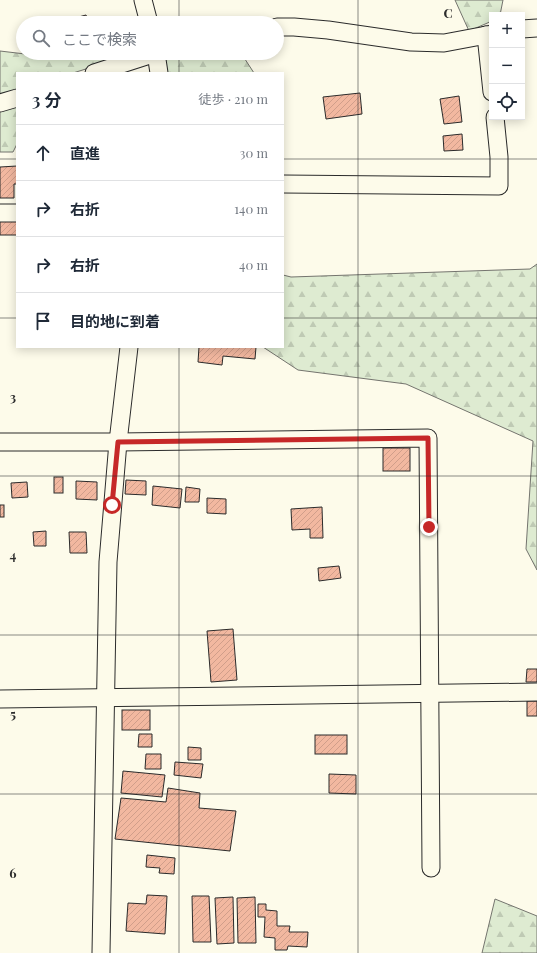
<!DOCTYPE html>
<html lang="ja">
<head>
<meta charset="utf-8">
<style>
	:root { --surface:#fff; --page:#f2f2f3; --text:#1f2937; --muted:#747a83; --line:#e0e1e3 }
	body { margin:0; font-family:"Playfair Display","Noto Sans JP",serif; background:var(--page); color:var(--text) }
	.controls { position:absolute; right:12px; top:12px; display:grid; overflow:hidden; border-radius:0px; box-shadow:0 2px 10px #0003 }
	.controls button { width:36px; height:36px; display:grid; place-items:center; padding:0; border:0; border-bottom:1px solid var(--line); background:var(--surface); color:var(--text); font:20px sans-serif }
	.stop { position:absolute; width:12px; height:12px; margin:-9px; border:3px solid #c62828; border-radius:50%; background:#fff }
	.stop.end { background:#c62828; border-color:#fff; box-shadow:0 1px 4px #0008 }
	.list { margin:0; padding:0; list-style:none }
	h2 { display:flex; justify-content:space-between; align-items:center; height:52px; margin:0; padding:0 16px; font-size:17px }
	h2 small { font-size:13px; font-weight:400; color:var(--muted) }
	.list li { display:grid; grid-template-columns:26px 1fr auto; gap:12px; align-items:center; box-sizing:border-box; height:56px; padding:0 16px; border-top:1px solid var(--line) }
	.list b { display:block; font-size:15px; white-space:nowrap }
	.list em { font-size:13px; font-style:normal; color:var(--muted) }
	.icon { flex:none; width:22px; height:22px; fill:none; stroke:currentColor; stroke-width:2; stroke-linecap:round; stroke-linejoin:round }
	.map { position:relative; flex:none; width:537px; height:953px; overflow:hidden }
	.search { position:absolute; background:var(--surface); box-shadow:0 2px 10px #0003; left:16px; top:16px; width:268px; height:44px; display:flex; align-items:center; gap:10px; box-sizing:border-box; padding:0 14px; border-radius:22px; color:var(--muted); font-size:15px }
	.panel { position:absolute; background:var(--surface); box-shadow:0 2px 10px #0003; left:16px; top:72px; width:268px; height:276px; border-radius:0px }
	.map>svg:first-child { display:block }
</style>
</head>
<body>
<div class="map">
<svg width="537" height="953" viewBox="0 0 537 953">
	<defs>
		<pattern id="forest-firs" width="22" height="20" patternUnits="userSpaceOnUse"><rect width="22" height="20" fill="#deebd1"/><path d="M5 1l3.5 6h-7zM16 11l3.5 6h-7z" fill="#bfcab4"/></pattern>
		<pattern id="building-hatch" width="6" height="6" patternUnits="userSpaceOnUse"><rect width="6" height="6" fill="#f2b8a0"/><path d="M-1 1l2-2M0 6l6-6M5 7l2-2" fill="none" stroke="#d09e8a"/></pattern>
	</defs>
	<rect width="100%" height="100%" fill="#fdfbea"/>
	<!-- forest -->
	<g fill="url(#forest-firs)" stroke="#74746e">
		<polygon points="455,0 503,0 500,15 492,15 492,21 469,31"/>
		<polygon points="0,51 42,56 68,53 115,53 118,59 73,73 17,73 17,144 13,152 0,152"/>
		<polygon points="156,53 241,53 254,73 162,73"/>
		<polygon points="537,264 537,570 526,549 533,441 406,384 298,370 263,347 283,347 283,275 291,277 530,269"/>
		<polygon points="495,899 537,916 537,953 482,953"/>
	</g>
	<!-- building -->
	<g fill="url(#building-hatch)" stroke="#2b2b2b">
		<polygon points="86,15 89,23 56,23"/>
		<polygon points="360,93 362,114 326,119 323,97"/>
		<polygon points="459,96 462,122 444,124 440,99"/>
		<polygon points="462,134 463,150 444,151 443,136"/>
		<polygon points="17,166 17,184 14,184 14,198 0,198 0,167"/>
		<rect x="0" y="220" width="17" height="15"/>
		<polygon points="199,347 256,347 255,359 223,356 222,365 198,362"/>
		<rect x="383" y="448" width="27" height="23"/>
		<rect x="54" y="477" width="9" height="16"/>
		<polygon points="126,480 146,481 146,495 125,494"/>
		<polygon points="76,481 97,482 97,500 76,499"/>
		<polygon points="27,482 28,497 12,498 11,483"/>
		<polygon points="153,486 182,489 180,508 152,505"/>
		<polygon points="186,487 200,489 199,502 185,502"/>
		<polygon points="207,498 226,499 226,514 207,513"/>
		<rect x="0" y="505" width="4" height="12"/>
		<polygon points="322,507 323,538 310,538 310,529 292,530 291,509"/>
		<polygon points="46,531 46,546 34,546 33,532"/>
		<polygon points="69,532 86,532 87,553 70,553"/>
		<polygon points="339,566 341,578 319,581 318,568"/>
		<polygon points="233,629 237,680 211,682 207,631"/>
		<polygon points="527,669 537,669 537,682 526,682"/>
		<rect x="527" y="701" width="10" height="15"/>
		<rect x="122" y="710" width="28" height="20"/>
		<polygon points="139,734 152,734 152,747 138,747"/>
		<rect x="315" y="735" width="32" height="19"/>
		<polygon points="188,747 201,748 201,760 188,760"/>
		<polygon points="146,754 161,754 161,769 145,769"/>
		<polygon points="175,762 203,764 201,778 174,775"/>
		<polygon points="123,771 165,775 162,797 121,793"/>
		<polygon points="329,774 356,775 356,794 329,793"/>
		<polygon points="168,788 200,793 199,808 236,811 230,851 115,839 121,798 166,802"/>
		<polygon points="147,855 175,858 174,874 159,873 160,868 146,867"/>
		<polygon points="147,895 167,896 165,934 126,931 128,903 146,904"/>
		<polygon points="192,896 209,896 211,942 193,942"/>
		<polygon points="233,897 234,943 217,944 215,898"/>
		<polygon points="255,897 256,943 238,943 237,898"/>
		<polygon points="258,904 266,904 266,910 277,911 277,926 290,926 289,932 308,932 307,947 288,946 287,950 275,950 275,938 264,937 265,917 258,917"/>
	</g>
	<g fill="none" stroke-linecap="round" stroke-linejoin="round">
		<!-- minor casing -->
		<g stroke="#2b2b2b" stroke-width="19">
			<g id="minor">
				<polyline points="143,0 149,23"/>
				<polyline points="277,27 294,27 328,30 411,42 444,43 492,34"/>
				<polyline points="522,29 537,28"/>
				<polyline points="486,35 492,92"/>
				<polyline points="156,53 159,73"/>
				<polyline points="94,73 156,53"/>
				<polyline points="0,103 17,98"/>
				<polyline points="283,184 499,186 499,157 495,117"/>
				<polyline points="0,213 17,213"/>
				<polyline points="0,442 118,442 428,438 431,868"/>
				<polyline points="0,699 537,692"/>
				<polyline points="101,953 108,562 118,442 129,347"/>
			</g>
		</g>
		<!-- minor -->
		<use href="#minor" stroke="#fdfbea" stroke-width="17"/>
	</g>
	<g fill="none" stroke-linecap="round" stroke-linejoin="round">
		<!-- route -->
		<polyline stroke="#c62828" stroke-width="5" points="112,505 118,442 428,438 429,527"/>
	</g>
	<!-- grid -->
	<path fill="none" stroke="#2b2b2b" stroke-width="1" stroke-opacity="0.55" d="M179,0V23M358,0V953M179,53V73M0,159H17M283,159H537M0,318H17M283,318H537M179,347V953M0,476H537M0,635H537M0,794H537"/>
	<g font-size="13" text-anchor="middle" font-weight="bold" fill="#2b2b2b" stroke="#fdfbea" stroke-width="3" stroke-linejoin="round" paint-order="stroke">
		<text x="448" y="18">C</text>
		<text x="13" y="402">3</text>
		<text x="13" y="560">4</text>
		<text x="13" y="719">5</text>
		<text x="13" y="878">6</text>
	</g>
</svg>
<div class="controls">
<button>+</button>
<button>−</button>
<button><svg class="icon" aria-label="locate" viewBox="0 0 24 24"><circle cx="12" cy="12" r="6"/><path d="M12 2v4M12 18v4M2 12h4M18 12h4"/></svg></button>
</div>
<div class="stop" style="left:112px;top:505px"></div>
<div class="stop end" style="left:429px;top:527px"></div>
<div class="search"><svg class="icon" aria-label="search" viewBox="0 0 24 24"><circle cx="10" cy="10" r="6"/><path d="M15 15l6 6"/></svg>ここで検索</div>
<section class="panel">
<h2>3 分<small>徒歩 · 210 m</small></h2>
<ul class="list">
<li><svg class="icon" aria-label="ahead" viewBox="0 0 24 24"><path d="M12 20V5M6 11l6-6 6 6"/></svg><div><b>直進</b></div><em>30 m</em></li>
<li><svg class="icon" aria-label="right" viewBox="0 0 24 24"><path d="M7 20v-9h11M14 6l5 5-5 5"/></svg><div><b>右折</b></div><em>140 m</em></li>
<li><svg class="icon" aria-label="right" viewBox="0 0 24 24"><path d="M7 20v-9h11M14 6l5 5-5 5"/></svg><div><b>右折</b></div><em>40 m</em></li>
<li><svg class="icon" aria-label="arrive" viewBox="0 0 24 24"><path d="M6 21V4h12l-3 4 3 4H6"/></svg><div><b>目的地に到着</b></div></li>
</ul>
</section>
</div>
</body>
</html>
